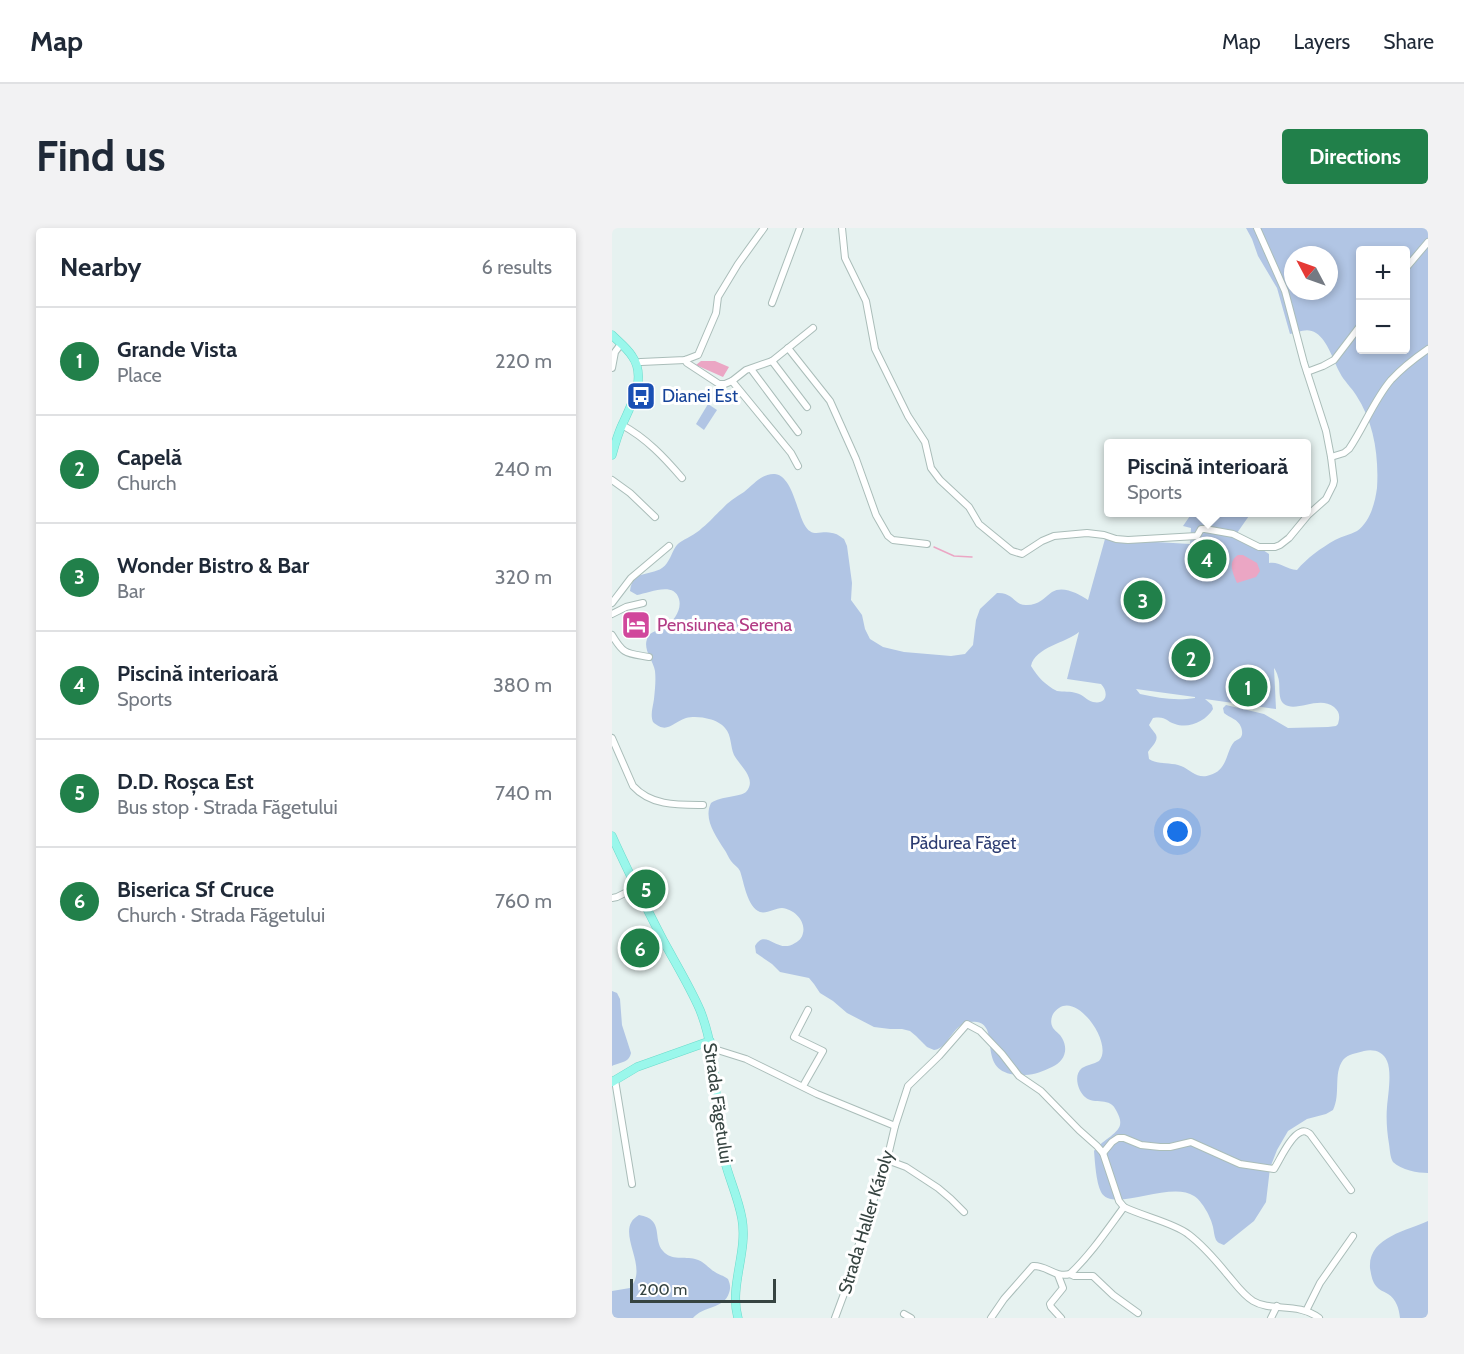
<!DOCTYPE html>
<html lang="en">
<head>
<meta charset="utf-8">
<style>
	:root { --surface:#fff; --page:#f2f2f3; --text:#1f2937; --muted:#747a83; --line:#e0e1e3; --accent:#21804a }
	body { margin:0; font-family:Cabin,sans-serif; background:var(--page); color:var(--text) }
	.controls { position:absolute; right:18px; top:18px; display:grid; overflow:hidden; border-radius:6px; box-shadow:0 3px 9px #0003 }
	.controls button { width:54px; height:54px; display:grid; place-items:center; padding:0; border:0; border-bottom:2px solid var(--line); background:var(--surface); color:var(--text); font:30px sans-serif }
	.compass { position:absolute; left:672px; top:18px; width:54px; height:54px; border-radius:50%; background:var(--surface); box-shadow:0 3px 9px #0003; rotate:311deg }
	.scale { position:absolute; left:18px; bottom:15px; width:146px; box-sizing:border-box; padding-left:6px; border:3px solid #364441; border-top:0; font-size:16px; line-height:21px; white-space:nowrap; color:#364441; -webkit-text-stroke:4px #fff; paint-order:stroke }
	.you { position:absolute; left:566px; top:604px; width:21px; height:21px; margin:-15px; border:4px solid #fff; border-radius:50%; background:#1a73e8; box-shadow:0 0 0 9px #1a73e833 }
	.badge { display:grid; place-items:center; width:39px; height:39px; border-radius:50%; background:var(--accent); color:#fff; font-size:20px; font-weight:700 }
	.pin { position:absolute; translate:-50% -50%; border:3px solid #fff; box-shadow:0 2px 6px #0006 }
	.popup { position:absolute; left:492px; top:211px; width:207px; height:78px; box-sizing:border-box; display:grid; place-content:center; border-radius:6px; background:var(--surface); filter:drop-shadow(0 2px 4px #0005); font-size:20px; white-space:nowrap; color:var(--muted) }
	.popup b { font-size:22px; color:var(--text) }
	.popup::after { content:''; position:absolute; left:50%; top:100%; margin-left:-12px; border:12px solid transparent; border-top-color:var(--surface) }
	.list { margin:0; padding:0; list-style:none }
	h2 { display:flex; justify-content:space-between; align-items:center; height:78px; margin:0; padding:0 24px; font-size:26px }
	h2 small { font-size:20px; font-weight:400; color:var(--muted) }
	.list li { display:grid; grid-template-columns:39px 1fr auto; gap:18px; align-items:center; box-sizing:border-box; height:108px; padding:0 24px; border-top:2px solid var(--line) }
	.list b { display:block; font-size:22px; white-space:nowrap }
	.list p { margin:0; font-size:20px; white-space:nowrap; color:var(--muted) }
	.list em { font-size:20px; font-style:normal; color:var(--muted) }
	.map { position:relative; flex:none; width:816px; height:1090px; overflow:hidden; border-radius:6px }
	header { display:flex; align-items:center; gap:36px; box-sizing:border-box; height:84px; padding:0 30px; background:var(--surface); border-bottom:2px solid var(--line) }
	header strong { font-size:28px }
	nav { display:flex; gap:33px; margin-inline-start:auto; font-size:21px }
	.intro { display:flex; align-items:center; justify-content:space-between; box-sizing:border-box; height:144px; padding:0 36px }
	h1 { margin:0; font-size:42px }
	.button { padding:15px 27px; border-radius:6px; background:var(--accent); color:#fff; font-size:21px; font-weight:700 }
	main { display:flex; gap:36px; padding:0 36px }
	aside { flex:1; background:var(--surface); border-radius:6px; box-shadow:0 3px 9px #0003 }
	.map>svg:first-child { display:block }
</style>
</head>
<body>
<header>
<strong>Map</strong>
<nav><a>Map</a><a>Layers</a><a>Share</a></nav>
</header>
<div class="intro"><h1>Find us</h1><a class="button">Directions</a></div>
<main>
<aside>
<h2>Nearby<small>6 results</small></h2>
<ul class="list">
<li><span class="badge">1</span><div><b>Grande Vista</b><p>Place</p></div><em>220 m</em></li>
<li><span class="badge">2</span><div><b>Capelă</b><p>Church</p></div><em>240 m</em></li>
<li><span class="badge">3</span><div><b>Wonder Bistro &amp; Bar</b><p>Bar</p></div><em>320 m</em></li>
<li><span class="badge">4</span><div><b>Piscină interioară</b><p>Sports</p></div><em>380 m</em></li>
<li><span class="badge">5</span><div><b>D.D. Roșca Est</b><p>Bus stop · Strada Făgetului</p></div><em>740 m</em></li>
<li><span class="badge">6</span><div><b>Biserica Sf Cruce</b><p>Church · Strada Făgetului</p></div><em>760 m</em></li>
</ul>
</aside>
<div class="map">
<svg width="816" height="1090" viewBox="0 0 816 1090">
	<rect width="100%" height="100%" fill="#e6f2f0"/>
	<!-- green -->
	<g fill="#b1c5e4" fill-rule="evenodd">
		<path d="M634,0H816V945C806,945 789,942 781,934C778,929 778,922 777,916C775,904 774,891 775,879C776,867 780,844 775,833C771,823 761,821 752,823C745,825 736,826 731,832C721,846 729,866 721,882L714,886L695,891L676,903L665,922L658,940L654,974L642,993L612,1017C608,1015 607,1016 604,1012C602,1008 602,1003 601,999C599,989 590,973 582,968C558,952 500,986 489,964C484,954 483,934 482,923C488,914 506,906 508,897C509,892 507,888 505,884C498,867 483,878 473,869C466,863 461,847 470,840C475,837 482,836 487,833C501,818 471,772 451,778C442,781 436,791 441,800C444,804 448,806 450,810C457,822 452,834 440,839C431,843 423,847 413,847C360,849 391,799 365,794C340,790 339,820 322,822L315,819L304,808L298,803L290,801H278L262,799L235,785L221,773L208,765L202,756L197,750L168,744L160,736L144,725L143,718C154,699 165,727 183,715C187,713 190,710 191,705C194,693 182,681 170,680C163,680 155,686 148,684C135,679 132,654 128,643C126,639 122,637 119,633C116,629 115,625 112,621C104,608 91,591 99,575C109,568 129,569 134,564C146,551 127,537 122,527C118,518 120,508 113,500C110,496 103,492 97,491C91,489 81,488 74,490C61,494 55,507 41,494C38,486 41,479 42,471C43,461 44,452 43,443C41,432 31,422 35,411C37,403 47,403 53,399C62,393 70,382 67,371C62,353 37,365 25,367L18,363C21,338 44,351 55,335C60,328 61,320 67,315C74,310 83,307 90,300C98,294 103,287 110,281C116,274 124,269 132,264C141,257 150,245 163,246C180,248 185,283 192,296C200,311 208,302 220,305C224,305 229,309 232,311L235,318L240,355L239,372L250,387L253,401L258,411L271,419L292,424L339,428L353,426L361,417L364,392L368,381L385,365C402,364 402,378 415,377C427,377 432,370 440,364C451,357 467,366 476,372L493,311L578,316L579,300L571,298L580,285H639L625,305L657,326V335C667,333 673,341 685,342C695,330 709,320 723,312C730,308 738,307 745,303C758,294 763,275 765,260C767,228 762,194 744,167C739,159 732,153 728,145C721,132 716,113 704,105C696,99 686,104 678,106L665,60L646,28L640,11ZM748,22H794V122H748ZM681,27H717V63H681ZM467,404L455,451L489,456C497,464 495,477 481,474C475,473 471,466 464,465C459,463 451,464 445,463C433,457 426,449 419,438C423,419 454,415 467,404ZM662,440C664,443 665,445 666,449C669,457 665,470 672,476C684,485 707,467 722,479C728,484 728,489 726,496L724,498L716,499L676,500L652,486L614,477L611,480L612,485C618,490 626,491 629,499C630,502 631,506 629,509C628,511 624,512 622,514C614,523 616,542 598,547C586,552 579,542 569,538C559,534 546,537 537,531L536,524C540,518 549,511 542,504C540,501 538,499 537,497L541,490C555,488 553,493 563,496C577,501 594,493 601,481L600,477L593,471L664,481ZM524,461L583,469V470C563,473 547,470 528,466Z"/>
		<polygon points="96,176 105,182 92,202 84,196"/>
		<path d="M0,763L5,765L8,771L10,797L19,825C17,835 8,834 0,838Z"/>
		<path d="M27,987C53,991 40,1011 51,1023C59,1033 73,1028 83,1031C92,1033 96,1040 103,1044C107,1047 111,1047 116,1051C118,1056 119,1059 117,1065C112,1081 91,1078 81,1090H0V1063L18,1060C39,1038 0,1002 27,987Z"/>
		<path d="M816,993V1090H788C787,1080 784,1071 776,1066C771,1063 767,1062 764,1058C760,1053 759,1046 758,1040C756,1009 795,1003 816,993Z"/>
	</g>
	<!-- water -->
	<g fill="#eba6c4">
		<polygon points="89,133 103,133 117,139 111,149 84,137"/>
		<path d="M626,327H631L645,335L648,343L644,349L625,355C621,345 615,334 626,327Z"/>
	</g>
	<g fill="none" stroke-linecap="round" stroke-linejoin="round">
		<!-- stream -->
		<polyline stroke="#eba6c4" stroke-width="1.5" points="322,319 342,328 360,329"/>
		<!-- minor casing -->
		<g stroke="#aabdb9" stroke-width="8">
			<g id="minor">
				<polyline points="230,0 233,30 254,73 263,121 296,188 313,214 319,240 328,252 357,279 367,296 400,323 410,326 430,313 442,308 475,305 492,307 504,311 516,312 585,308 589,301 593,301 621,306 647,319 663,319 668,317 677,310 696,287 714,271 721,257 722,253 719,229 714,203 692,135 673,63 645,0"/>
				<polyline points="794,40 816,14"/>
				<polyline points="160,75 188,0"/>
				<polyline points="176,120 218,173 244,231 264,287 276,308 281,312 315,316"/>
				<polyline points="73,132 75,135 107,156 113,156 120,153 134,142 160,133 201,100"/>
				<polyline points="160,133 195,179"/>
				<polyline points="24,135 29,134 73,132 86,127 104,85 106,69 126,36 152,0"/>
				<polyline points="0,140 3,124 9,116"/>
				<polyline points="139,141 186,204"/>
				<polyline points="695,144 711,138 722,132 748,98"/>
				<polyline points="120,153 179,225 186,238"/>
				<path d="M10,197C34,210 52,229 70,250"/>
				<path d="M719,229L732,225L737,221C752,199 762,172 779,152C790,140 803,130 816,121"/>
				<polyline points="0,252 18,265 43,289"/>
				<polyline points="0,375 19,350 57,318"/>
				<polyline points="0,386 14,379 31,375"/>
				<path d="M0,407C12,427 14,425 37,429"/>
				<path d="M0,510L21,558C39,578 66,577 91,577"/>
				<polyline points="0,670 5,669 25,659"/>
				<polyline points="99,820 134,831 205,866 283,898"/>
				<polyline points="3,852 20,956"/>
				<polyline points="191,858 211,823 182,809 196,782"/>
				<path d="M491,925L500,914L506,910H512L529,917L548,919H558L579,914L628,936L662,941C668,932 678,908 689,904C693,902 695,904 698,906L739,962"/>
				<polyline points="275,932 294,939 326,960 339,971 352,984"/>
				<polyline points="458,1046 462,1048 481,1048 501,1067 526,1085"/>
				<polyline points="446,1047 451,1060 438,1076 439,1079 449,1090"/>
				<polyline points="694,1083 708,1055 741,1008"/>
				<polyline points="292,1086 299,1090"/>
				<path d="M223,1090L239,1047L245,1022L275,932L283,898L296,858L327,828L355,796L368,803L390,826L407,848L429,863L467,902L485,918L491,925L507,973L512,979C530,988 562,995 576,1006C588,1015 606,1035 615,1046C623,1055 630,1066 641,1073C659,1084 686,1074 707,1090"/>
				<path d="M379,1090L392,1071L421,1038C435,1037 442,1050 458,1046C479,1026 495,1002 512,979"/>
				<polyline points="659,1090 665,1078"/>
			</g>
		</g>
		<!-- major casing -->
		<g stroke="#6bdbcb" stroke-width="9">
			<g id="major">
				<path d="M0,107C7,114 15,120 20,128C35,149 20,175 11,195C6,205 3,216 0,227"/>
				<path d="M0,608C16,644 34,679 52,714C64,736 78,759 88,782C106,827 102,874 110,921C114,945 126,967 130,991C136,1024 117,1058 126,1090"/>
				<polyline points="0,854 25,839 98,813"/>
			</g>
		</g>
		<!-- minor -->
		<use href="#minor" stroke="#fff" stroke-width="6"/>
		<!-- major -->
		<use href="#major" stroke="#9af7eb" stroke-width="8"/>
	</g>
	<!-- icons -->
	<defs>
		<g id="bus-square" transform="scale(1.5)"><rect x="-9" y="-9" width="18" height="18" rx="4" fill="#1a4fb4" stroke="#fff"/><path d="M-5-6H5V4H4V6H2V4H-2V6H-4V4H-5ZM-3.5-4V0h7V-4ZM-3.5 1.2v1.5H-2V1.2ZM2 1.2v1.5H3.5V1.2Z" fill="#fff"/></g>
		<g id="hotel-square" transform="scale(1.5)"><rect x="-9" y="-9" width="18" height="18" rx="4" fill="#d1479c" stroke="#fff"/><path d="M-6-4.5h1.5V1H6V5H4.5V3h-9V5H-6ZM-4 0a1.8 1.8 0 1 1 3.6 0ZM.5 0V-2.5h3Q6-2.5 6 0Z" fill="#fff"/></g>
	</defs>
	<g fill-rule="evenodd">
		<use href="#bus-square" x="29" y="168"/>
		<use href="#hotel-square" x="24" y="397"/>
	</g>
	<g text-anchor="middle" stroke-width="6" stroke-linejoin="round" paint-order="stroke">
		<!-- transit labels -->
		<g font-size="18" fill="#164399" stroke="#fff" text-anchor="start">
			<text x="50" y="174">Dianei Est</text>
		</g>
		<!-- hotel labels -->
		<g font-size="18" fill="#b23c85" stroke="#fff" text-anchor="start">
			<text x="45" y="403">Pensiunea Serena</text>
		</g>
		<!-- park labels -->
		<g font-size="18" fill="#2d3d72" stroke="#fff">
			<text x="351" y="621">Pădurea Făget</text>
		</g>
		<!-- street labels -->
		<g font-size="18" fill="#364441" stroke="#fff">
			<text transform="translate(106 875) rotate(82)" y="6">Strada Făgetului</text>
			<text transform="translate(254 994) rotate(-73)" y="6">Strada Haller Károly</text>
		</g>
	</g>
</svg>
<div class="controls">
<button>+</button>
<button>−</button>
</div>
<svg class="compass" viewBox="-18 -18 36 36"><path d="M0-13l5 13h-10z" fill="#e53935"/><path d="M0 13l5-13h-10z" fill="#747a83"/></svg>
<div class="scale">200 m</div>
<div class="you"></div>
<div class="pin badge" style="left:636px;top:459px">1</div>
<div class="pin badge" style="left:579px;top:430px">2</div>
<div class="pin badge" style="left:531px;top:372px">3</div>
<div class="pin badge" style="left:595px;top:331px">4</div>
<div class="popup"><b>Piscină interioară</b>Sports</div>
<div class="pin badge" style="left:34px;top:661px">5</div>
<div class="pin badge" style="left:28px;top:720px">6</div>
</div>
</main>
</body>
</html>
